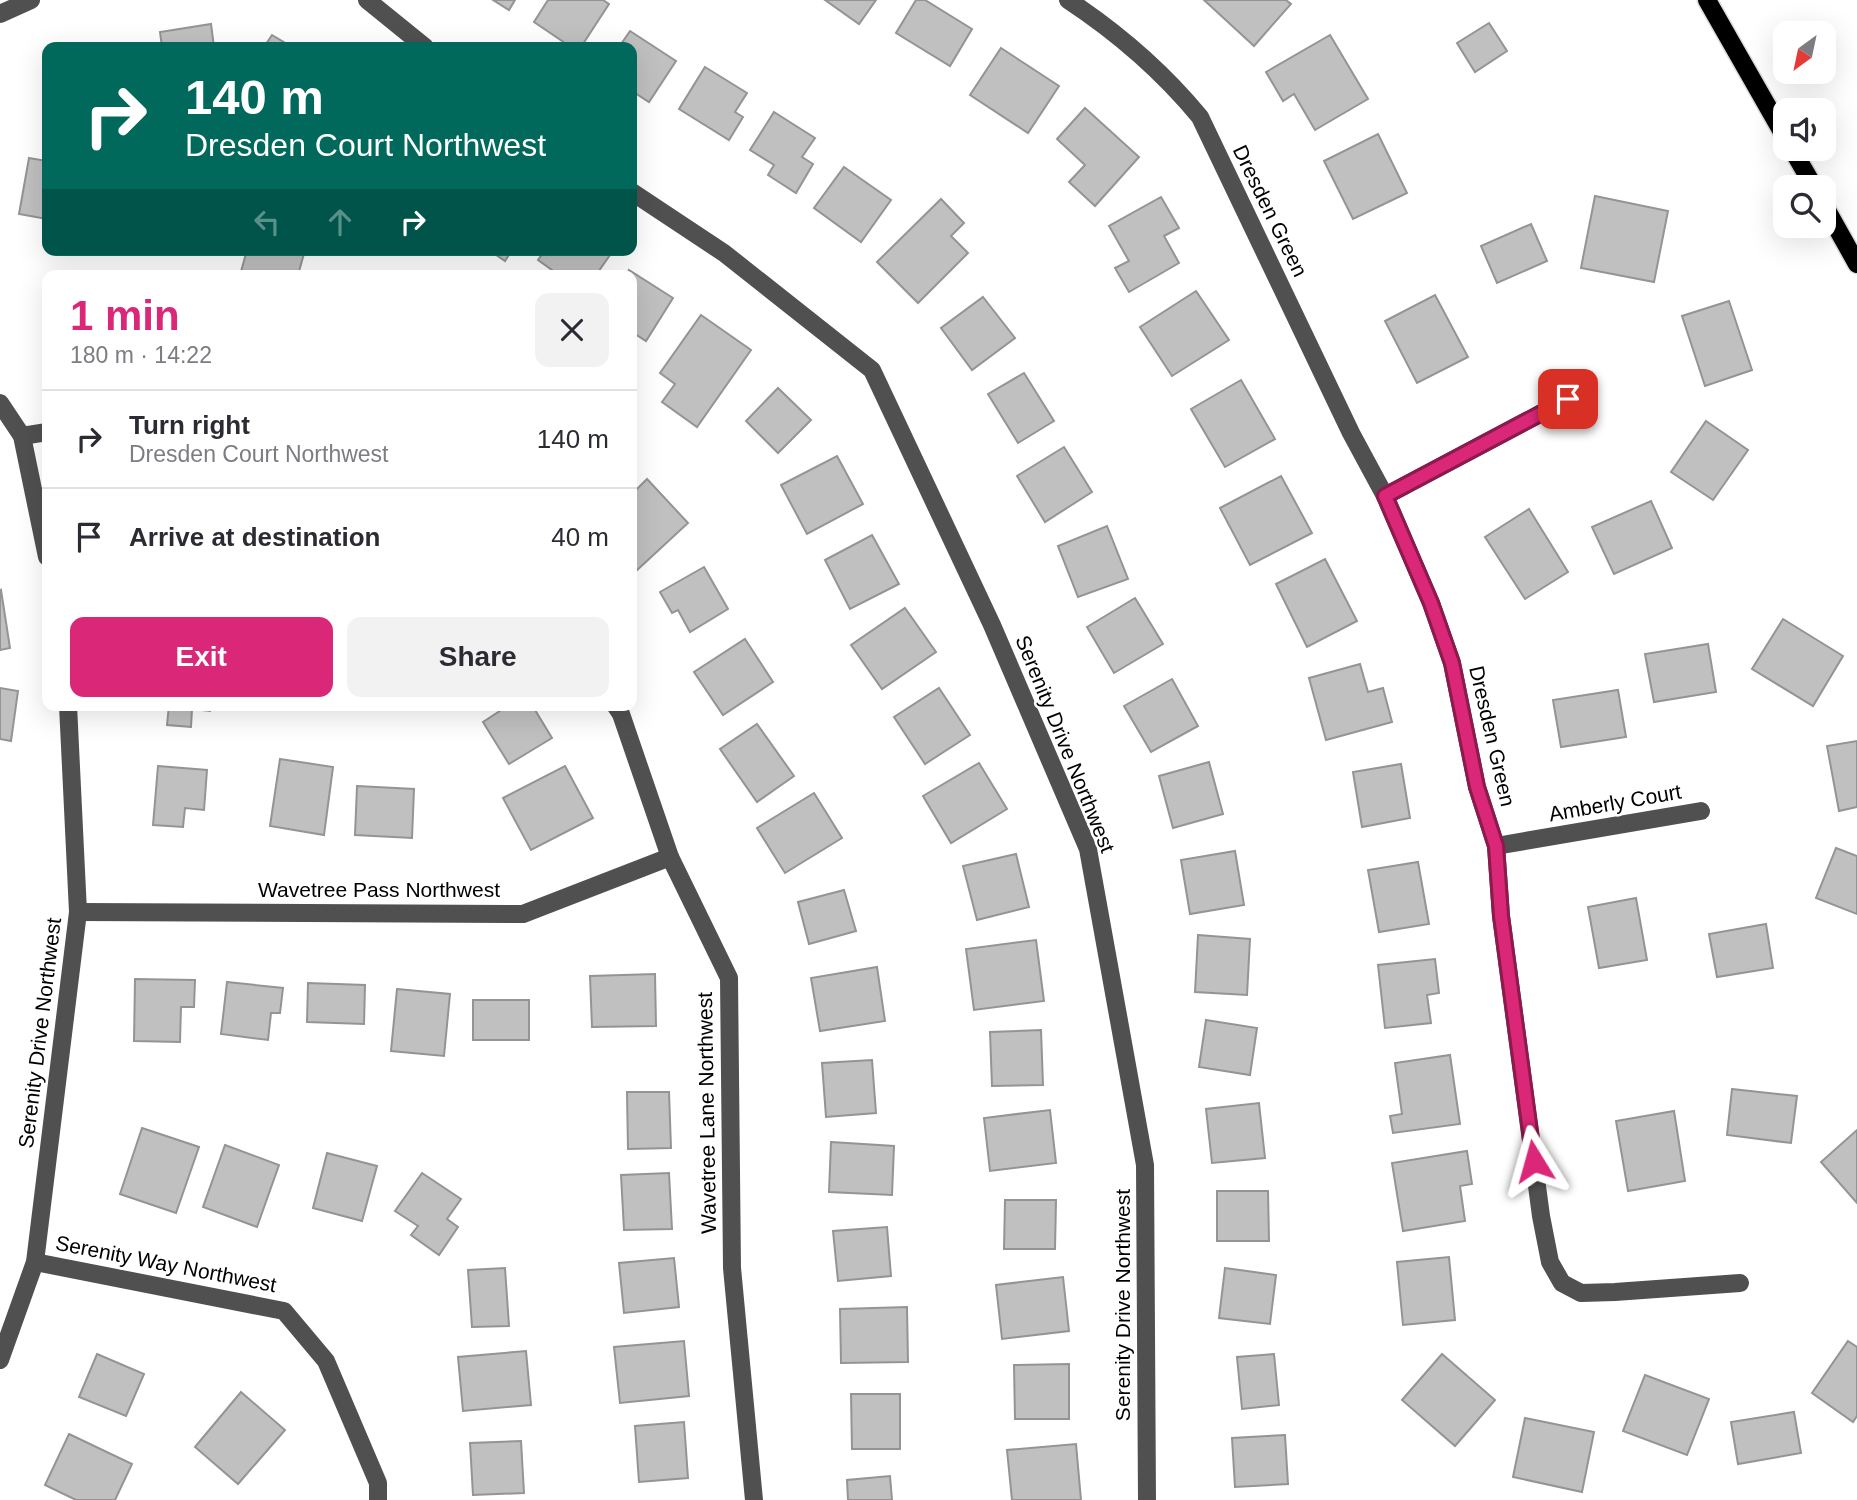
<!DOCTYPE html>
<meta charset="utf-8">
<style>
:root{--surface:#fff;--page:#f2f2f3;--text:#2b2b33;--muted:#7c7c81;--line:#e1e1e2;--accent:#db2777}
body{margin:0;font-family:Helvetica,sans-serif;background:var(--page);color:var(--text);height:100vh;display:flex;flex-direction:column;font-size:26px;white-space:nowrap}
*{box-sizing:border-box;margin:0}
p{font-size:23px;color:var(--muted)}
.icon{flex:none;width:38px;height:38px;fill:none;stroke:currentColor;stroke-width:2;stroke-linecap:round;stroke-linejoin:round}
.map{position:relative;flex:1;overflow:hidden}
.sheet{position:absolute;left:42px;top:270px;width:595px;height:441px;display:flex;flex-direction:column;background:var(--surface);border-radius:14px;box-shadow:0 7px 28px #0002}
.sheet>*{flex:none}
.hud{position:absolute;left:42px;top:42px;width:595px;height:214px;border-radius:14px;box-shadow:0 7px 28px #0002;background:#00695c;color:#fff;overflow:hidden}
.needle{width:46px;rotate:213deg}
.controls{position:absolute;left:1773px;top:21px;display:grid;gap:14px}
.controls a{display:grid;place-items:center;width:63px;height:63px;border-radius:14px;background:var(--surface);box-shadow:0 7px 28px #0002;font-size:35px}
.pin{position:absolute;display:grid;place-items:center;width:60px;height:60px;color:#fff;margin:-30px;border-radius:14px;box-shadow:0 4px 10px #0006}
.me{position:absolute;width:77px;margin:-38px;rotate:352deg;stroke-linejoin:round;filter:drop-shadow(0 0 5px #0008)}
.turn{display:flex;align-items:center;gap:24px;height:147px;padding:0 28px;font-size:32px}
.turn .icon{width:91px;height:91px;stroke-width:2.5}
.turn b{display:block;font-size:49px;line-height:60px}
.lanes{display:flex;align-items:center;height:66px;padding:0 28px;background:#0003;justify-content:center;gap:35px;direction:ltr}
.lanes .off{opacity:.35}
.round{display:grid;place-items:center;flex:none;width:74px;height:74px;border-radius:14px;background:var(--page)}
.summary{display:flex;align-items:center;justify-content:space-between;height:119px;padding:0 28px}
h1{font-size:42px;font-weight:700;line-height:52px;color:var(--accent)}
.action{display:flex;gap:14px;margin-top:auto;padding:14px 28px}
.action a{flex:1;height:80px;border-radius:14px;background:var(--accent);color:#fff;font-size:28px;font-weight:700;line-height:80px;text-align:center}
.action a+a{background:var(--page);color:var(--text)}
ul{padding:0;list-style:none}
li{display:flex;align-items:center;gap:21px;height:98px;padding:0 28px;border-top:2px solid var(--line)}
li div{flex:1}
li b{display:block;font-size:26px}
li em{font-style:normal}
.map>svg:first-child{display:block}
.building{fill:#c0c0c0;stroke:#949494;stroke-width:2}
.lines{fill:none;stroke-linecap:round;stroke-linejoin:round}
.major-casing{stroke:#dbdbdb;stroke-width:21}
.minor{stroke:#505050;stroke-width:18}
.major{stroke:#000;stroke-width:18}
.route-casing{stroke:#8e194d;stroke-width:18}
.route{stroke:#db2777;stroke-width:12}
.labels{text-anchor:middle;stroke-width:5;stroke-linejoin:round;paint-order:stroke}
.street-label{font-size:21px;fill:#000;stroke:#fff}
</style>
<div class="map">
<svg width="1857" height="1500" viewBox="0 0 1857 1500">
<rect width="100%" height="100%" fill="#fff"/>
<!-- building -->
<g class="building">
<polygon points="493,0 515,0 509,10"/>
<polygon points="548,0 603,0 609,4 581,47 571,47 534,22"/>
<polygon points="825,0 876,0 859,24"/>
<polygon points="916,0 925,0 972,29 950,66 896,33"/>
<polygon points="1204,0 1286,0 1291,4 1254,46"/>
<polygon points="1489,23 1507,51 1475,72 1457,43"/>
<polygon points="211,24 214,47 162,47 160,32"/>
<polygon points="630,31 676,61 649,102 632,91 632,47 619,47"/>
<polygon points="272,35 292,47 264,47"/>
<polygon points="1330,35 1368,99 1315,130 1294,94 1283,101 1266,72"/>
<polygon points="1001,48 1059,86 1028,133 970,95"/>
<polygon points="705,67 747,93 735,112 743,117 729,140 679,109"/>
<polygon points="1085,108 1139,157 1095,206 1069,182 1085,165 1057,139"/>
<polygon points="774,112 815,138 802,157 813,164 796,193 768,175 774,165 750,150"/>
<polygon points="1378,134 1407,193 1353,219 1324,161"/>
<polygon points="29,158 47,161 47,219 19,214"/>
<polygon points="844,167 891,200 861,242 814,208"/>
<polygon points="1595,196 1668,211 1654,282 1581,268"/>
<polygon points="1161,197 1179,228 1164,236 1179,263 1129,292 1115,268 1129,261 1109,226"/>
<polygon points="941,199 964,223 951,236 968,253 918,303 877,262"/>
<polygon points="1531,224 1547,261 1497,283 1481,246"/>
<polygon points="247,250 305,250 298,275 240,275"/>
<polygon points="489,250 512,250 505,261"/>
<polygon points="545,250 604,250 610,255 596,275 559,275 538,260"/>
<polygon points="629,270 673,298 646,341 632,332 632,275 626,275"/>
<polygon points="1196,291 1229,340 1172,376 1140,327"/>
<polygon points="1435,295 1468,357 1417,383 1385,321"/>
<polygon points="983,297 1015,338 972,370 941,328"/>
<polygon points="1729,301 1752,370 1705,386 1682,316"/>
<polygon points="701,315 751,350 697,427 662,402 675,384 660,373"/>
<polygon points="1024,373 1054,421 1018,443 988,394"/>
<polygon points="1241,380 1275,439 1225,467 1191,409"/>
<polygon points="778,388 811,420 778,453 746,421"/>
<polygon points="1706,421 1748,450 1713,500 1671,472"/>
<polygon points="1064,447 1092,492 1045,522 1017,476"/>
<polygon points="837,456 863,504 807,534 781,485"/>
<polygon points="1281,476 1312,533 1250,565 1220,508"/>
<polygon points="647,479 688,523 635,572 632,568 632,494"/>
<polygon points="1651,501 1672,548 1614,574 1592,527"/>
<polygon points="1529,509 1568,572 1525,599 1485,537"/>
<polygon points="1107,526 1128,579 1078,597 1058,546"/>
<polygon points="872,535 899,584 850,609 825,560"/>
<polygon points="1325,559 1357,621 1307,647 1276,584"/>
<polygon points="704,567 728,609 690,632 678,610 672,613 660,592"/>
<polygon points="1,590 10,648 0,650 0,591"/>
<polygon points="1135,598 1163,644 1114,673 1087,627"/>
<polygon points="905,608 936,652 882,689 851,645"/>
<polygon points="1783,619 1843,656 1813,706 1752,669"/>
<polygon points="745,639 773,682 723,715 694,672"/>
<polygon points="1708,644 1716,692 1654,702 1645,654"/>
<polygon points="1360,664 1368,692 1383,688 1392,722 1326,740 1309,678"/>
<polygon points="1172,679 1198,726 1151,752 1124,706"/>
<polygon points="0,688 18,691 11,741 0,739"/>
<polygon points="939,688 970,735 925,764 894,717"/>
<polygon points="1618,690 1626,737 1561,747 1553,700"/>
<polygon points="169,705 211,705 210,711 192,709 191,727 167,725"/>
<polygon points="509,705 532,705 552,738 509,764 483,722"/>
<polygon points="757,724 794,776 757,802 720,749"/>
<polygon points="1857,741 1857,807 1839,811 1827,746"/>
<polygon points="280,759 333,767 324,835 270,826"/>
<polygon points="1209,762 1223,814 1173,828 1159,776"/>
<polygon points="979,763 1007,809 951,843 923,796"/>
<polygon points="1401,764 1410,818 1362,827 1353,772"/>
<polygon points="158,766 207,770 204,810 185,808 183,827 153,825"/>
<polygon points="565,766 593,818 531,850 503,798"/>
<polygon points="357,786 414,789 412,838 355,835"/>
<polygon points="814,793 842,838 785,873 757,828"/>
<polygon points="1836,848 1857,856 1857,914 1816,898"/>
<polygon points="1235,851 1244,905 1190,914 1181,860"/>
<polygon points="1016,854 1029,907 977,920 963,866"/>
<polygon points="1418,862 1429,924 1379,932 1368,870"/>
<polygon points="844,890 856,931 809,944 798,902"/>
<polygon points="1636,898 1647,960 1599,968 1588,907"/>
<polygon points="1766,924 1773,968 1717,977 1709,934"/>
<polygon points="1198,935 1250,939 1247,995 1195,992"/>
<polygon points="1036,940 1044,1001 974,1010 966,949"/>
<polygon points="1435,959 1439,993 1427,995 1431,1023 1385,1028 1378,965"/>
<polygon points="877,967 885,1021 820,1031 811,978"/>
<polygon points="655,974 656,1026 592,1027 590,976"/>
<polygon points="135,979 195,980 194,1007 181,1007 180,1042 134,1041"/>
<polygon points="227,982 283,988 280,1013 271,1013 268,1040 221,1034"/>
<polygon points="308,983 365,985 364,1024 307,1022"/>
<polygon points="397,989 450,994 444,1056 391,1051"/>
<rect x="473" y="1000" width="56" height="40"/>
<polygon points="1206,1020 1257,1028 1250,1075 1199,1067"/>
<polygon points="1041,1030 1043,1085 992,1086 990,1032"/>
<polygon points="1450,1055 1460,1124 1393,1133 1390,1116 1402,1114 1395,1063"/>
<polygon points="872,1060 876,1113 826,1117 822,1063"/>
<polygon points="1732,1089 1797,1096 1791,1143 1727,1135"/>
<polygon points="627,1092 669,1092 671,1148 628,1149"/>
<polygon points="1259,1103 1265,1158 1212,1163 1206,1109"/>
<polygon points="1050,1110 1056,1163 990,1171 984,1118"/>
<polygon points="1674,1111 1685,1181 1628,1191 1616,1121"/>
<polygon points="142,1128 199,1147 176,1213 120,1194"/>
<polygon points="1857,1130 1857,1203 1821,1162"/>
<polygon points="831,1142 894,1146 892,1195 829,1192"/>
<polygon points="225,1145 279,1165 257,1227 203,1207"/>
<polygon points="1467,1151 1472,1184 1460,1186 1465,1221 1403,1231 1392,1163"/>
<polygon points="327,1153 377,1166 362,1221 313,1208"/>
<polygon points="422,1173 461,1199 447,1219 458,1227 439,1255 411,1235 418,1226 395,1211"/>
<polygon points="669,1173 672,1229 624,1230 621,1175"/>
<polygon points="1217,1191 1268,1191 1269,1241 1217,1241"/>
<polygon points="1005,1200 1056,1200 1055,1249 1004,1249"/>
<polygon points="887,1227 891,1276 838,1281 833,1231"/>
<polygon points="1449,1257 1455,1320 1403,1325 1397,1262"/>
<polygon points="674,1258 679,1307 624,1313 619,1263"/>
<polygon points="505,1268 509,1326 472,1327 468,1270"/>
<polygon points="1225,1268 1276,1275 1270,1324 1219,1318"/>
<polygon points="1063,1277 1069,1331 1002,1339 996,1285"/>
<polygon points="907,1307 908,1362 841,1363 840,1309"/>
<polygon points="684,1341 689,1396 620,1403 614,1347"/>
<polygon points="1848,1341 1857,1347 1857,1416 1853,1422 1812,1393"/>
<polygon points="526,1351 531,1405 463,1411 458,1357"/>
<polygon points="97,1354 144,1374 126,1416 79,1397"/>
<polygon points="1274,1354 1279,1405 1242,1409 1237,1357"/>
<polygon points="1442,1354 1495,1400 1455,1446 1402,1400"/>
<polygon points="1069,1364 1069,1419 1015,1419 1014,1365"/>
<polygon points="1645,1375 1709,1399 1687,1455 1623,1431"/>
<polygon points="241,1392 285,1430 238,1484 195,1447"/>
<polygon points="851,1394 900,1394 900,1449 852,1449"/>
<polygon points="1794,1412 1801,1453 1738,1464 1731,1422"/>
<polygon points="1525,1418 1594,1432 1582,1492 1513,1477"/>
<polygon points="684,1422 688,1478 639,1482 635,1426"/>
<polygon points="69,1434 132,1464 115,1500 76,1500 45,1485"/>
<polygon points="1285,1435 1288,1484 1235,1487 1232,1438"/>
<polygon points="521,1441 524,1493 473,1495 470,1443"/>
<polygon points="1076,1444 1081,1500 1012,1500 1007,1450"/>
<polygon points="890,1476 892,1500 848,1500 847,1480"/>
</g>
<g class="lines">
<defs>
<g id="major">
<polyline points="1707,0 1785,137"/>
<polyline points="1792,149 1814,187"/>
<polyline points="1824,205 1857,264"/>
</g>
</defs>
<!-- major casing -->
<use href="#major" class="major-casing"/>
<!-- minor -->
<g class="minor">
<polyline points="367,0 425,47"/>
<path d="M1068,0C1118,33 1162,71 1200,117L1351,433L1385,496L1431,603L1452,663L1477,787L1496,846L1501,916L1541,1216L1550,1262L1562,1283L1581,1293L1615,1292L1740,1283"/>
<polyline points="0,14 31,0"/>
<polyline points="632,192 724,253 872,370 992,625 1088,849 1145,1165 1147,1500"/>
<polyline points="0,403 22,436 47,557"/>
<polyline points="22,436 47,432"/>
<polyline points="1385,496 1568,399"/>
<polyline points="615,705 621,714 670,857 729,978 732,1268 754,1500"/>
<polyline points="1496,846 1701,811"/>
<polyline points="78,912 523,914 670,857"/>
<polyline points="35,1262 284,1311 326,1361 378,1483 378,1500"/>
<polyline points="0,1360 35,1262 78,912 68,705"/>
</g>
<!-- major -->
<use href="#major" class="major"/>
</g>
<g class="lines">
<defs>
<polyline id="route" points="1534,1161 1501,916 1496,846 1477,787 1452,663 1431,603 1385,496 1568,399"/>
</defs>
<!-- route casing -->
<use href="#route" class="route-casing"/>
<!-- route -->
<use href="#route" class="route"/>
</g>
<g class="labels">
<!-- street labels -->
<g class="street-label">
<text transform="translate(1270 211) rotate(64)" y="7">Dresden Green</text>
<text transform="translate(1492 736) rotate(77)" y="7">Dresden Green</text>
<text transform="translate(1065 744) rotate(68)" y="7">Serenity Drive Northwest</text>
<text transform="translate(1615 803) rotate(-10)" y="7">Amberly Court</text>
<text x="379" y="897">Wavetree Pass Northwest</text>
<text transform="translate(40 1033) rotate(-83)" y="7">Serenity Drive Northwest</text>
<text transform="translate(707 1113) rotate(-91)" y="7">Wavetree Lane Northwest</text>
<text transform="translate(166 1264) rotate(11)" y="7">Serenity Way Northwest</text>
<text transform="translate(1123 1305) rotate(-90)" y="7">Serenity Drive Northwest</text>
</g>
</g>
</svg>
<div class="controls">
<a><svg class="needle" viewBox="-14 -14 28 28"><path d="M0-13l5 13h-10z" fill="#e53935"/><path d="M0 13l5-13h-10z" fill="#7c7c81"/></svg></a>
<a><svg class="icon" aria-label="sound" viewBox="0 0 24 24"><path d="M4 9h4l5-4v14l-5-4H4zM17 9q2 3 0 6"/></svg></a>
<a><svg class="icon" aria-label="search" viewBox="0 0 24 24"><circle cx="10" cy="10" r="6"/><path d="M15 15l6 6"/></svg></a>
</div>
<div class="pin" style="left:1568px;top:399px;background:#d93025"><svg class="icon" aria-label="arrive" viewBox="0 0 24 24"><path d="M6 21V4h12l-3 4 3 4H6"/></svg></div>
<svg class="me" style="left:1534px;top:1161px" viewBox="-20 -20 40 40"><path d="M0-17L14 15 0 8-14 15z" fill="#db2777" stroke="#fff" stroke-width="4"/></svg>
<div class="hud">
<div class="turn"><svg class="icon" aria-label="right" viewBox="0 0 24 24"><path d="M7 20v-9h11M14 6l5 5-5 5"/></svg><div><b>140 m</b>Dresden Court Northwest</div></div>
<div class="lanes"><svg class="icon off" aria-label="left" viewBox="0 0 24 24"><path d="M17 20v-9H6M10 6l-5 5 5 5"/></svg><svg class="icon off" aria-label="ahead" viewBox="0 0 24 24"><path d="M12 20V5M6 11l6-6 6 6"/></svg><svg class="icon" aria-label="right" viewBox="0 0 24 24"><path d="M7 20v-9h11M14 6l5 5-5 5"/></svg></div>
</div>
<section class="sheet">
<div class="summary"><div><h1>1 min</h1><p>180 m · 14:22</p></div><a class="round"><svg class="icon" aria-label="close" viewBox="0 0 24 24"><path d="M6 6l12 12M18 6L6 18"/></svg></a></div>
<ul>
<li><svg class="icon" aria-label="right" viewBox="0 0 24 24"><path d="M7 20v-9h11M14 6l5 5-5 5"/></svg><div><b>Turn right</b><p>Dresden Court Northwest</p></div><em>140 m</em></li>
<li><svg class="icon" aria-label="arrive" viewBox="0 0 24 24"><path d="M6 21V4h12l-3 4 3 4H6"/></svg><div><b>Arrive at destination</b></div><em>40 m</em></li>
</ul>
<div class="action"><a>Exit</a><a>Share</a></div>
</section>
</div>
